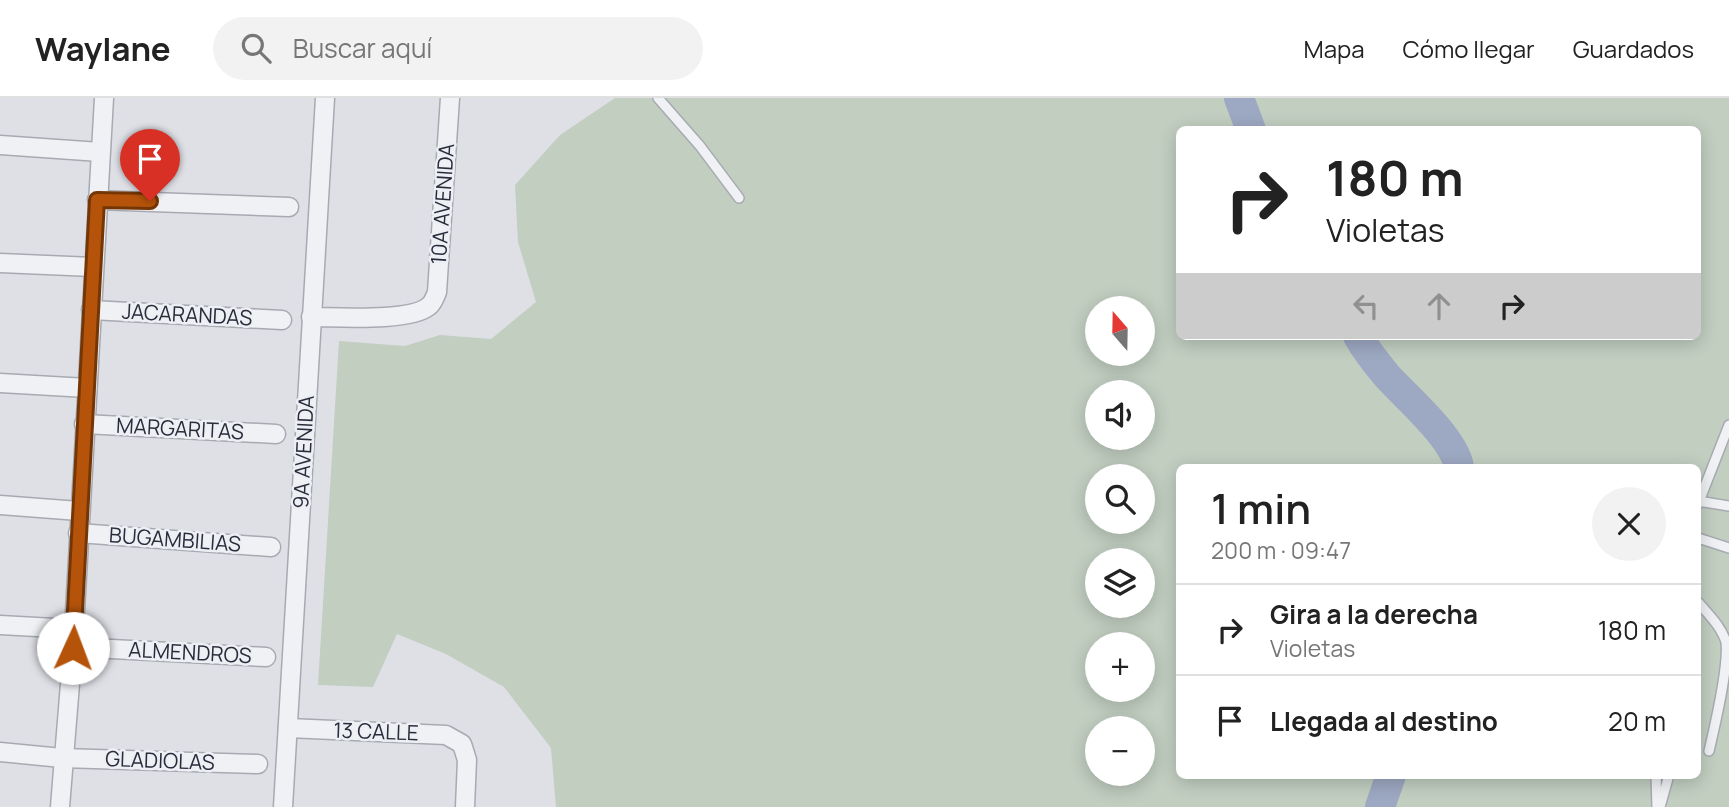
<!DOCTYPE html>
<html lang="es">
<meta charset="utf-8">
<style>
:root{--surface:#fff;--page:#f2f2f2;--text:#222;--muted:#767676;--line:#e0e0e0}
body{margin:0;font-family:Manrope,sans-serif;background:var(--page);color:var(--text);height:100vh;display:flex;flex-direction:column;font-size:26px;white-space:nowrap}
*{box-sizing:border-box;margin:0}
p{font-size:23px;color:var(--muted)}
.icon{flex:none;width:38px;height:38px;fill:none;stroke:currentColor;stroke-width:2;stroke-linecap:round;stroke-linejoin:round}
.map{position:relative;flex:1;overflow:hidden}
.sheet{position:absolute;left:1176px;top:366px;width:525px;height:315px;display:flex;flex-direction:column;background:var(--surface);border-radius:10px;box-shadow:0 4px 18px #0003}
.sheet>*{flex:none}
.top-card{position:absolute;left:1176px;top:28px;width:525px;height:214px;border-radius:10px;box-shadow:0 4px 18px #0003;background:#fff;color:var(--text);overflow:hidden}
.needle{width:46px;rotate:340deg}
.buttons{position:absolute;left:1085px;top:198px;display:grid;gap:14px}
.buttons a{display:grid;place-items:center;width:70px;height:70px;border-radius:50%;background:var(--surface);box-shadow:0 4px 18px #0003;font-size:35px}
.pin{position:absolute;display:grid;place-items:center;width:60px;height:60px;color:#fff;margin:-72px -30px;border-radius:50% 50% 50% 0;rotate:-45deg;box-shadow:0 0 7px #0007}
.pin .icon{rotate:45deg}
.me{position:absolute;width:77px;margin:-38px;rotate:2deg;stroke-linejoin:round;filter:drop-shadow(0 0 5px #0008)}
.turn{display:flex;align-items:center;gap:24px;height:147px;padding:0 35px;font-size:32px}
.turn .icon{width:91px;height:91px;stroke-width:2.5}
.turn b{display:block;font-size:49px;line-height:60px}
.lanes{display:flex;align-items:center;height:66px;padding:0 35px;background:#0003;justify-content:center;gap:35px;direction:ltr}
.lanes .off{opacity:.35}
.round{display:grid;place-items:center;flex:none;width:74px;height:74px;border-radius:37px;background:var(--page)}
.head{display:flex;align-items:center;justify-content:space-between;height:119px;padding:0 35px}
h1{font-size:42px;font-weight:600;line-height:52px}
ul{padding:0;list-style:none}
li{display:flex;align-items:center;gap:21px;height:91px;padding:0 35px;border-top:2px solid var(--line)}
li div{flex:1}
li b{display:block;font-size:26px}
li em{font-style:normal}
header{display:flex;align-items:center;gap:42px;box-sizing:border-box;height:98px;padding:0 35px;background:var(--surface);border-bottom:2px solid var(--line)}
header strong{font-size:33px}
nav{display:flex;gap:38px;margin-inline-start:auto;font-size:24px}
.search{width:490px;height:63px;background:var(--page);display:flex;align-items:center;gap:18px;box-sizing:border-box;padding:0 24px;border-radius:38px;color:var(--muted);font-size:26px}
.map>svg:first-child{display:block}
.green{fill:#c1cec0;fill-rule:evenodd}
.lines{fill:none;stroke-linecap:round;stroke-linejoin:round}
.river{stroke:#9da8c2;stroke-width:30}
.lane-casing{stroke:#a8aab2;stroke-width:12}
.street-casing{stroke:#a8aab2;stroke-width:21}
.lane{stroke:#f0f1f4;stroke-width:9}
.street{stroke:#f0f1f4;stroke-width:18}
.route-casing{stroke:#753606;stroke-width:18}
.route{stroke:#b45309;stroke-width:12}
.labels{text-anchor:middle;stroke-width:5;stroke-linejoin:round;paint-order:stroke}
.street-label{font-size:21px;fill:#292c3a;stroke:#edeff4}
</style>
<header>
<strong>Waylane</strong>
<div class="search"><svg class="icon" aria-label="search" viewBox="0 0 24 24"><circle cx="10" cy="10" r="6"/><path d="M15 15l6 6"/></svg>Buscar aquí</div>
<nav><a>Mapa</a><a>Cómo llegar</a><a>Guardados</a></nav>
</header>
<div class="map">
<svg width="1729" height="709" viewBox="0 0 1729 709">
<rect width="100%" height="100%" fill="#dee0e6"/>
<!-- green -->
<path class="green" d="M615,0H1729V709H556L551,650L504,589L446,556L397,536L373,589L318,587L339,243L405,248L440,237L491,241L536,204L518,144L515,87L560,37ZM1180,32H1698V238H1180ZM1097,210H1143V256H1097ZM1097,294H1143V340H1097ZM1180,369H1698V677H1180ZM1097,378H1143V424H1097ZM1097,462H1143V508H1097ZM1097,546H1143V592H1097ZM1097,630H1143V676H1097Z"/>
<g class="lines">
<!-- river -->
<g class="river">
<polyline points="1239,0 1251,32"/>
<path d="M1358,238C1366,252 1377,266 1387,278C1408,301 1454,340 1459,369"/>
<polyline points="1380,709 1391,677"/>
</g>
<defs>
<g id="lane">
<polyline points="658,0 700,48 739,100"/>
<polyline points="1698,403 1729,408"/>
<polyline points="1698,406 1729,327"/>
<polyline points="1698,440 1729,450"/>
<path d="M1698,504C1708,516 1721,528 1726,544C1729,569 1715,627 1709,653"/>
<polyline points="1656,677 1657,709"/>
<polyline points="1660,709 1669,677"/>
</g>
<g id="street">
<polyline points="0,47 100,54"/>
<polyline points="97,102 289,109"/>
<polyline points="0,165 93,169"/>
<polyline points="91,212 282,222"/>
<path d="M311,219C337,219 411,224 429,208C433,205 435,199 437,194L450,0"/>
<polyline points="0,285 87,290"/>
<polyline points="84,326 276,336"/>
<polyline points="0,407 79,413"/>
<polyline points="78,435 271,449"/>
<polyline points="0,527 73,531"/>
<polyline points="73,549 266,559"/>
<polyline points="288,630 446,637 462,646 467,662 465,709"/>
<polyline points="0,654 62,660 258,666"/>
<polyline points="60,709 73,549 104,0"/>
<polyline points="283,709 325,0"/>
</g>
</defs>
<!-- lane casing -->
<use href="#lane" class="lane-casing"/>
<!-- street casing -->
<use href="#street" class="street-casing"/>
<!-- lane -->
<use href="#lane" class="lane"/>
<!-- street -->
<use href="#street" class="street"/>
</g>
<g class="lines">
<defs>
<polyline id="route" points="73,550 97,102 150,103"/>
</defs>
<!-- route casing -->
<use href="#route" class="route-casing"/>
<!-- route -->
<use href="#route" class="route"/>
</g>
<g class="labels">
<!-- street labels -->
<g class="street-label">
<text transform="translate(443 106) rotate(-86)" y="7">10A AVENIDA</text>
<text transform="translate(187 217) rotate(3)" y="7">JACARANDAS</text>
<text transform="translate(180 331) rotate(3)" y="7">MARGARITAS</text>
<text transform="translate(304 354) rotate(-87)" y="7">9A AVENIDA</text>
<text transform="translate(175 442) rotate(4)" y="7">BUGAMBILIAS</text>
<text transform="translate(190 555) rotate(3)" y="7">ALMENDROS</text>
<text transform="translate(376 634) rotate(2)" y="7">13 CALLE</text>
<text transform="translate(160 663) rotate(2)" y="7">GLADIOLAS</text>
</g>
</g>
</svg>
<div class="buttons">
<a><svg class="needle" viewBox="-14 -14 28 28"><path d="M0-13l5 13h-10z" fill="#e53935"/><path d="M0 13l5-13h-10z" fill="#767676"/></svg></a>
<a><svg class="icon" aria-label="sound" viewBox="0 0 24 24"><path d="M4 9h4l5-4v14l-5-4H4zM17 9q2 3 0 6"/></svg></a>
<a><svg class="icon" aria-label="search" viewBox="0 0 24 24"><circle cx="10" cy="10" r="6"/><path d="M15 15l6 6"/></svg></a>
<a><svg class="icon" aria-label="layers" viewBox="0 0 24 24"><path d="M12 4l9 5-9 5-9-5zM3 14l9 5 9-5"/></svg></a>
<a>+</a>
<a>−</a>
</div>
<div class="pin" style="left:150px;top:103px;background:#d93025"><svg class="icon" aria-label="arrive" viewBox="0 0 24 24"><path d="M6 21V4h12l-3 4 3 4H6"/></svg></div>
<svg class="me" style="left:73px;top:550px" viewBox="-20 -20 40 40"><circle r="19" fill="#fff"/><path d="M0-13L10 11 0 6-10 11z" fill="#b45309"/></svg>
<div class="top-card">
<div class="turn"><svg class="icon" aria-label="right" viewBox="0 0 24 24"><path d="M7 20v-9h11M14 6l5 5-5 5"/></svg><div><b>180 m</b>Violetas</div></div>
<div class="lanes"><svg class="icon off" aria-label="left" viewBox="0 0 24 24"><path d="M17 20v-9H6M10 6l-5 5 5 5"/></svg><svg class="icon off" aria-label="ahead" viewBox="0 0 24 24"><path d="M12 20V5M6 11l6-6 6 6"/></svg><svg class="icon" aria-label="right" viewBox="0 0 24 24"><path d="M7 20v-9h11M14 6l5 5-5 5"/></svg></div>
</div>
<section class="sheet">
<div class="head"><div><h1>1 min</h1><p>200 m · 09:47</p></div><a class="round"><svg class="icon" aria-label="close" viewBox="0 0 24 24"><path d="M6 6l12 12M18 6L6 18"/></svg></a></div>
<ul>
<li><svg class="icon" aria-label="right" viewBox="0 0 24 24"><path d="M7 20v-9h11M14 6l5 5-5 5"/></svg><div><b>Gira a la derecha</b><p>Violetas</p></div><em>180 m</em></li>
<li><svg class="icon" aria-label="arrive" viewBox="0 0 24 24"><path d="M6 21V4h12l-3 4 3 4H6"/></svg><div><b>Llegada al destino</b></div><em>20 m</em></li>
</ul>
</section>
</div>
